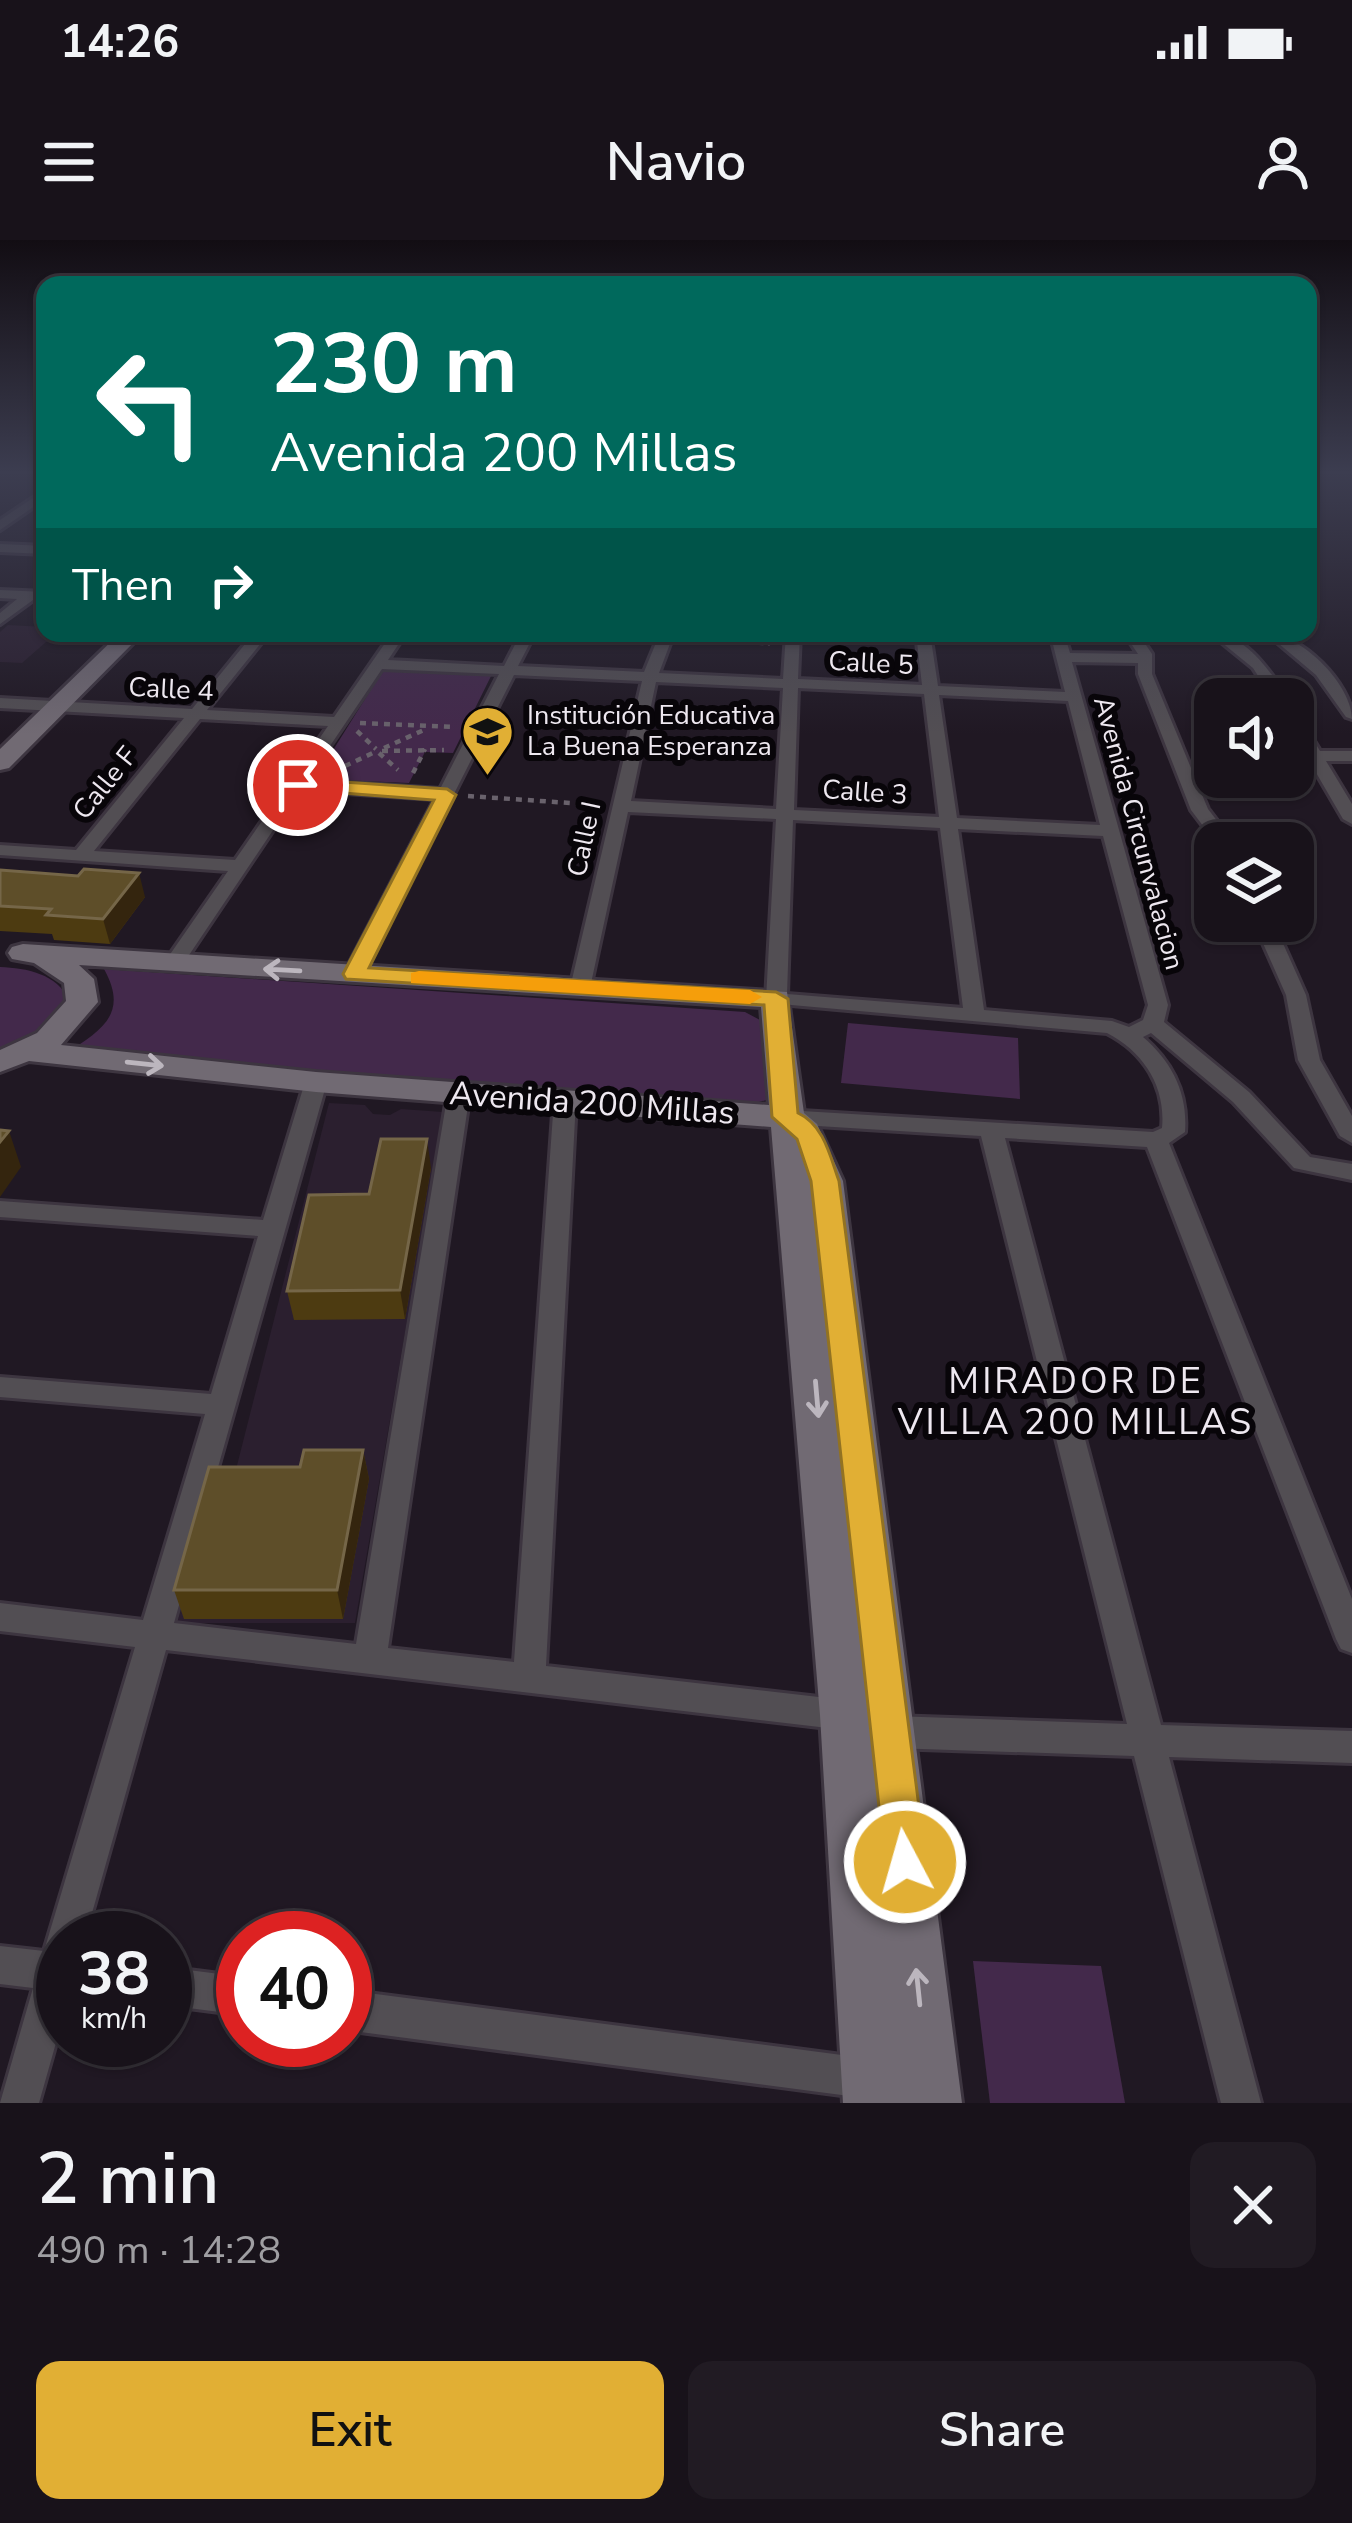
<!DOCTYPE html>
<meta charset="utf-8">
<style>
:root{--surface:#18121a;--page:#211b23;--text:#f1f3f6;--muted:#9f9ea2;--line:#363239;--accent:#e1af34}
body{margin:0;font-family:"Nunito Sans",sans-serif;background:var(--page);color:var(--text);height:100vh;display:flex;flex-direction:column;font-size:45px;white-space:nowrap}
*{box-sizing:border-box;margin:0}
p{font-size:39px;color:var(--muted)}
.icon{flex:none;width:66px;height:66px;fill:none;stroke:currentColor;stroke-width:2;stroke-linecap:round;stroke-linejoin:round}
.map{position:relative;height:1863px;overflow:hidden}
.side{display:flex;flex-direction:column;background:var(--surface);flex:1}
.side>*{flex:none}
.hud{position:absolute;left:36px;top:36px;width:1281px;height:366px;border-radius:24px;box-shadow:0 3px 9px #0004,0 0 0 3px var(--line);background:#00695c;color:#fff;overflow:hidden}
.buttons{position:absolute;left:1194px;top:438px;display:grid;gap:24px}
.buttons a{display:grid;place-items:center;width:120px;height:120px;border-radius:24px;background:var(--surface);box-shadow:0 3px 9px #0004,0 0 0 3px var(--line);font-size:60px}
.speed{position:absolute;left:36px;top:1671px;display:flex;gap:24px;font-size:60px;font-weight:700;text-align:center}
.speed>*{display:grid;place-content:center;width:156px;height:156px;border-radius:50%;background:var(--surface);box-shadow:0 3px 9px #0004,0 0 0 3px var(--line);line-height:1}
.speed small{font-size:30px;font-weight:400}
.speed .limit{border:18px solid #d22;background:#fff;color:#111}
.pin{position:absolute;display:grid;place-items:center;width:102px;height:102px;color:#fff;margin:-51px;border:6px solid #fff;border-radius:50%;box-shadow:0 3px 12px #0007}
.me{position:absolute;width:132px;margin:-66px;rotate:354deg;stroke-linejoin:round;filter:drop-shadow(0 0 9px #0008)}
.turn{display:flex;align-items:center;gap:42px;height:252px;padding:0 36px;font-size:54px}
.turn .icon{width:156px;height:156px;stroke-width:2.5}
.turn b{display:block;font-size:84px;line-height:102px}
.then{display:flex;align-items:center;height:114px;padding:0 36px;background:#0003;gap:24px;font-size:45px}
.round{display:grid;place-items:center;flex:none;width:126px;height:126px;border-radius:24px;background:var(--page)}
.head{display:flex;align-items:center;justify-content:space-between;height:204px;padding:0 36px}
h1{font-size:72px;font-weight:600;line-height:90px}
.button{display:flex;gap:24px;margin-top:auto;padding:24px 36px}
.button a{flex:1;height:138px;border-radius:24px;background:var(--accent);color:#111;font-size:48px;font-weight:600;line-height:138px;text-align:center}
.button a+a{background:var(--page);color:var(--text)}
.status{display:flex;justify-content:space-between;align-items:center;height:84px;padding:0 60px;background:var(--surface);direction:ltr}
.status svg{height:33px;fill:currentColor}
header{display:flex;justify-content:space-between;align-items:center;height:156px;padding:0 36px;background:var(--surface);font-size:54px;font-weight:600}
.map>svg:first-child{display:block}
.built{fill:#2b1f2f}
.green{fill:#43294b}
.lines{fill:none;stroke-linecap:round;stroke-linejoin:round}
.street-casing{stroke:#3d3540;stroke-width:6}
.secondary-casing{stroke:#3d3540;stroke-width:6}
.path-far1{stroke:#69626c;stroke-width:3;stroke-dasharray:4.5 4.5;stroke-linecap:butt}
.path{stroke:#69626c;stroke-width:4.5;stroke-dasharray:6 6;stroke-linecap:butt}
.street{fill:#524e53;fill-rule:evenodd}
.secondary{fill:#716a73;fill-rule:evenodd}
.wall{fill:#4d3b11}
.shaded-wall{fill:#34250e}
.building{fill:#5e4e29;stroke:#756648;stroke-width:3}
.oneway{stroke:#bcb6be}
.route{fill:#e1af34;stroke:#927222;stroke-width:3}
.slow{fill:#f59e0b}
.labels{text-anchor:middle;stroke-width:12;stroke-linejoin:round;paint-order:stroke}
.far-street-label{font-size:27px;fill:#eee8f0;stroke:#080509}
.far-poi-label{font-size:27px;fill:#eee8f0;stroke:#080509;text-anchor:start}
.street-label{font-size:33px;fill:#eee8f0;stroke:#080509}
.neighbourhood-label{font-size:36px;letter-spacing:3px;fill:#eee8f0;stroke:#080509}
</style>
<div class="status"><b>14:26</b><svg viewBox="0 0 49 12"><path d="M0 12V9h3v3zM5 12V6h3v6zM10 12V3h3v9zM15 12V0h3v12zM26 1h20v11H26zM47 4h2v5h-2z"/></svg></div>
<header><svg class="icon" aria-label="menu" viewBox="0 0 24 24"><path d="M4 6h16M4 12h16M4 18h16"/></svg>Navio<svg class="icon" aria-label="person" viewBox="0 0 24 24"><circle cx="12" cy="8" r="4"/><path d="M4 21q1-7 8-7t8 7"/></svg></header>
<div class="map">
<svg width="1352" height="1863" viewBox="0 0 1352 1863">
<rect width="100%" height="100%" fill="#201823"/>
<!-- built -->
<g class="built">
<polygon points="8,385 45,387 45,393 116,393 105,404 46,402 22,423 0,422 0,392"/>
<polygon points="329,863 365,865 373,874 390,875 401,869 443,872 355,1383 177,1383 217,1254 230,1253"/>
</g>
<!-- green -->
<g class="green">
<polygon points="385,427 493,432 453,513 425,512 409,543 315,539"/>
<path d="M0,727C27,728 57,734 69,760L49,789L0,808Z"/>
<path d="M104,729L745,772L760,780L777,849L770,859L755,863L65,814C102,790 129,774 104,729Z"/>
<polygon points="848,783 1018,798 1020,859 841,843"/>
<polygon points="973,1721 1101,1726 1125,1863 990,1863"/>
</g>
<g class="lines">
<defs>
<g id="street">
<polygon points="45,250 45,259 0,290 0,280"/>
<polygon points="0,304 45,306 45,314 0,312"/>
<polygon points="0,350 45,352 45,360 33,360 0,384 0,373 17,359 0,358"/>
<path d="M254,393H269L207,470L334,477L392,393H406L388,420L504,426L521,393H535L518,426L644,432L660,393H674L659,433L783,439L786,393H800L798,439L922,445L916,393H930L938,446L1065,452L1050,393H1064L1070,413L1138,414L1124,393H1138L1152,414V434L1208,569L1234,603H1216L1191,570L1138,434V423L1072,422L1168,765L1164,782L1249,852L1310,917L1352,924V940L1294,928L1233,862L1151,793L1143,797C1172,822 1188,853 1185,892L1169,903L1352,1359V1413L1341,1409L1336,1399L1147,907L1005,898L1161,1485L1352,1491V1523L1169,1517L1261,1863H1221L1134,1516L892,1508L880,1503L875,1492L880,1481L892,1476L1127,1484L981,896L785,884L773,877L785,870L1153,892L1162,888C1166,847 1144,812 1107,793L769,763L766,759L776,579L628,572L590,748L587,752H573L570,748L642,441L514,435L361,738H347L344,734L435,559L300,550L181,727H167L164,723L228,631L0,615V605L76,610L184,478L0,468V458L192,469ZM382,429L499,434L440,549L307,540ZM656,442L783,448L776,569L631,561ZM798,448L924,454L939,577L794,570ZM939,455L1068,461L1100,585L957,578ZM200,479L328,486L235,620L94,611ZM793,580L940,588L963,768L787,754ZM958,589L1103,596L1148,765L1143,780L1129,787L1112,781L984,770Z"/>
<path d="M1210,393C1246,393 1270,432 1289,459H1273L1253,428Z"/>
<path d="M1266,393C1300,393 1352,444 1352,479L1346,477L1316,435Z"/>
<polygon points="1293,474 1299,476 1320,511 1352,511 1352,521 1326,521 1352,564 1352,584 1343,579 1293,493"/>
<polygon points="1253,681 1273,681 1306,755 1320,820 1352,876 1352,903 1340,896 1298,820 1286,755"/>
<polygon points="316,835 327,842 174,1383 356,1404 448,852 459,845 470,852 388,1408 514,1422 554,860 565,853 576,860 546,1426 845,1460 857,1464 862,1475 857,1486 845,1490 166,1410 85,1698 63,1698 63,1778 39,1863 0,1863 33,1748 0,1744 0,1706 44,1711 135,1407 0,1391 0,1363 143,1380 205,1174 0,1157 0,1137 211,1154 258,996 0,977 0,961 263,980 305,842"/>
<polygon points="165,1727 243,1737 243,1775 165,1765"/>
<polygon points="345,1750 872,1819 886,1825 892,1839 886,1853 872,1859 345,1790"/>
</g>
<g id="secondary">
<polygon points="120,393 143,393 9,528 0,530 0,509"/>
<path d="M23,704L787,752L804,873L817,884L843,941L962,1863H843L820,1475L771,887L316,852L29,821L0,832V810L37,793L66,761L64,743L34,723L12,719L8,713L12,707ZM79,725L761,767L769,865L316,832L61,805L98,762L94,739Z"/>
</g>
</defs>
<!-- street casing -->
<use href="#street" class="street-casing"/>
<!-- secondary casing -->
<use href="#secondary" class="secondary-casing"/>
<!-- path-far1 -->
<polyline class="path-far1" points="687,401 770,404"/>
<!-- path -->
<g class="path">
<polyline points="360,483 455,487"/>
<polyline points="357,491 376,509"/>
<polyline points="384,508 426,489"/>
<polyline points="382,511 444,510"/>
<polyline points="379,513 398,530"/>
<polyline points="345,526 375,512"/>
<polyline points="413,533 425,509"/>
<polyline points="468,556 599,565"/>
</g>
<!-- street -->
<use href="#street" class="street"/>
<!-- secondary -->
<use href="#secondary" class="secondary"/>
</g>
<!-- wall -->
<g class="wall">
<polygon points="0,630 78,636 145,657 110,704 54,700 52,694 0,691"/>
<polygon points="431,928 405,1079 294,1080 287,1051 369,954"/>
<polygon points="363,1210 369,1239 343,1379 184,1379 174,1350 300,1227"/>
</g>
<!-- shaded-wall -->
<g class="shaded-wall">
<polygon points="139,633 145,657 110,704 103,679"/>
<polygon points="9,891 21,927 0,957 0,902"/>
<polygon points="427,899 431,928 405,1079 400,1050"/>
<polygon points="363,1210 369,1239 343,1379 337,1350"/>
</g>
<!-- building -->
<g class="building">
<polygon points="84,629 139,633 103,679 46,675 51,669 0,666 0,630 78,636"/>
<polygon points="0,890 9,891 0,902"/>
<polygon points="381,899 427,899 400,1050 287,1051 309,955 369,954"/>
<polygon points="304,1210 363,1210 337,1350 174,1350 209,1227 300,1227"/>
</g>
<!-- one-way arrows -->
<defs><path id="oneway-shaft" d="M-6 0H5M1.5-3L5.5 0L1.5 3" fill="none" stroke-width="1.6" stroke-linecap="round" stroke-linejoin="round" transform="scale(3)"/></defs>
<g class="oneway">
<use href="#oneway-shaft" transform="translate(282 730) rotate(-177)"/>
<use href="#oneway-shaft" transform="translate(145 824) rotate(6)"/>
<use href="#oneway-shaft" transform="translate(817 1159) rotate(85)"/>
<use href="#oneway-shaft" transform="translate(918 1747) rotate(-96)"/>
</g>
<!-- sky -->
<linearGradient id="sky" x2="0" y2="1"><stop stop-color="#120d13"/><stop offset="0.47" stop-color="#3c3d50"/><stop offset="1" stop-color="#3c3d50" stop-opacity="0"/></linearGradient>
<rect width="1352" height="494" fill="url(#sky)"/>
<!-- route -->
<path class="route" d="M298,539L447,549L456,555L369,728L776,752L788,759L798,873C824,885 830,916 839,941L926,1622L920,1636L905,1642L891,1636L885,1622L811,941L797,899L772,877L764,765L346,739L343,734L434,560L291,549V541Z"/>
<!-- slow -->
<polygon class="slow" points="419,731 750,750 762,757 750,764 411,743 411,733"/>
<!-- icons -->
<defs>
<symbol id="school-pin" viewBox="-11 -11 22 30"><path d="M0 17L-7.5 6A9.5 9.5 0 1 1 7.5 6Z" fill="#e1af34" stroke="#080509"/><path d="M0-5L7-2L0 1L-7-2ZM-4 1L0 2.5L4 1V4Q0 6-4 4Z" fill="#111"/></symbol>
</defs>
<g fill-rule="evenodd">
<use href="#school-pin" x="458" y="462" width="59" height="81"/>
</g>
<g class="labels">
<!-- far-street labels -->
<g class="far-street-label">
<text transform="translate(871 423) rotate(3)" y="9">Calle 5</text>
<text transform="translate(171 449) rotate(3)" y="9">Calle 4</text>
<text transform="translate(105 543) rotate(-51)" y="9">Calle F</text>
<text transform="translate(865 552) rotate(4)" y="9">Calle 3</text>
<text transform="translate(1139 593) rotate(75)" y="9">Avenida Circunvalacion</text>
<text transform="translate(584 599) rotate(-78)" y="9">Calle I</text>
</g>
<!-- far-poi labels -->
<g class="far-poi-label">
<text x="527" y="484">Institución Educativa<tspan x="527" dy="31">La Buena Esperanza</tspan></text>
</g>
<!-- street labels -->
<g class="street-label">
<text transform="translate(592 862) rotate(4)" y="12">Avenida 200 Millas</text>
</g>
<!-- neighbourhood labels -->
<g class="neighbourhood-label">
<text x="1076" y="1153">MIRADOR DE<tspan x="1076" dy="41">VILLA 200 MILLAS</tspan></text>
</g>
</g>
</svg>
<div class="buttons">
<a><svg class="icon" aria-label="sound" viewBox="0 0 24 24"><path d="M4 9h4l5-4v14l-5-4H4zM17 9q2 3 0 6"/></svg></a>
<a><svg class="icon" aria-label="layers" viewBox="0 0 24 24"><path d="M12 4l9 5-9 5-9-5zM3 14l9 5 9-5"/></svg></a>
</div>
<div class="speed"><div>38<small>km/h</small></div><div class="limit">40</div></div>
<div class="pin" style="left:298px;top:545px;background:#d93025"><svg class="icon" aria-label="arrive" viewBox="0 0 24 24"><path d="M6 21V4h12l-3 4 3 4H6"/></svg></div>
<svg class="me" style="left:905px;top:1622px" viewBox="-20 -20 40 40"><circle r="17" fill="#e1af34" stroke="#fff" stroke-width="3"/><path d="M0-11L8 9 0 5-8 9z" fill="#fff"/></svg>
<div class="hud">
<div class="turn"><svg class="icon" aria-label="left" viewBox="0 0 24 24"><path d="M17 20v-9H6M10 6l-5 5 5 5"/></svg><div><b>230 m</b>Avenida 200 Millas</div></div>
<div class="then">Then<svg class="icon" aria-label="right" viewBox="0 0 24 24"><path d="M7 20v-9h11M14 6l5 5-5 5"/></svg></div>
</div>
</div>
<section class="side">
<div class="head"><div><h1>2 min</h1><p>490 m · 14:28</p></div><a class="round"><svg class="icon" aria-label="close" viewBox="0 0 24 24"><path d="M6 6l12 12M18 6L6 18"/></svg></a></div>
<div class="button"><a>Exit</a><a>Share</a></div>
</section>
